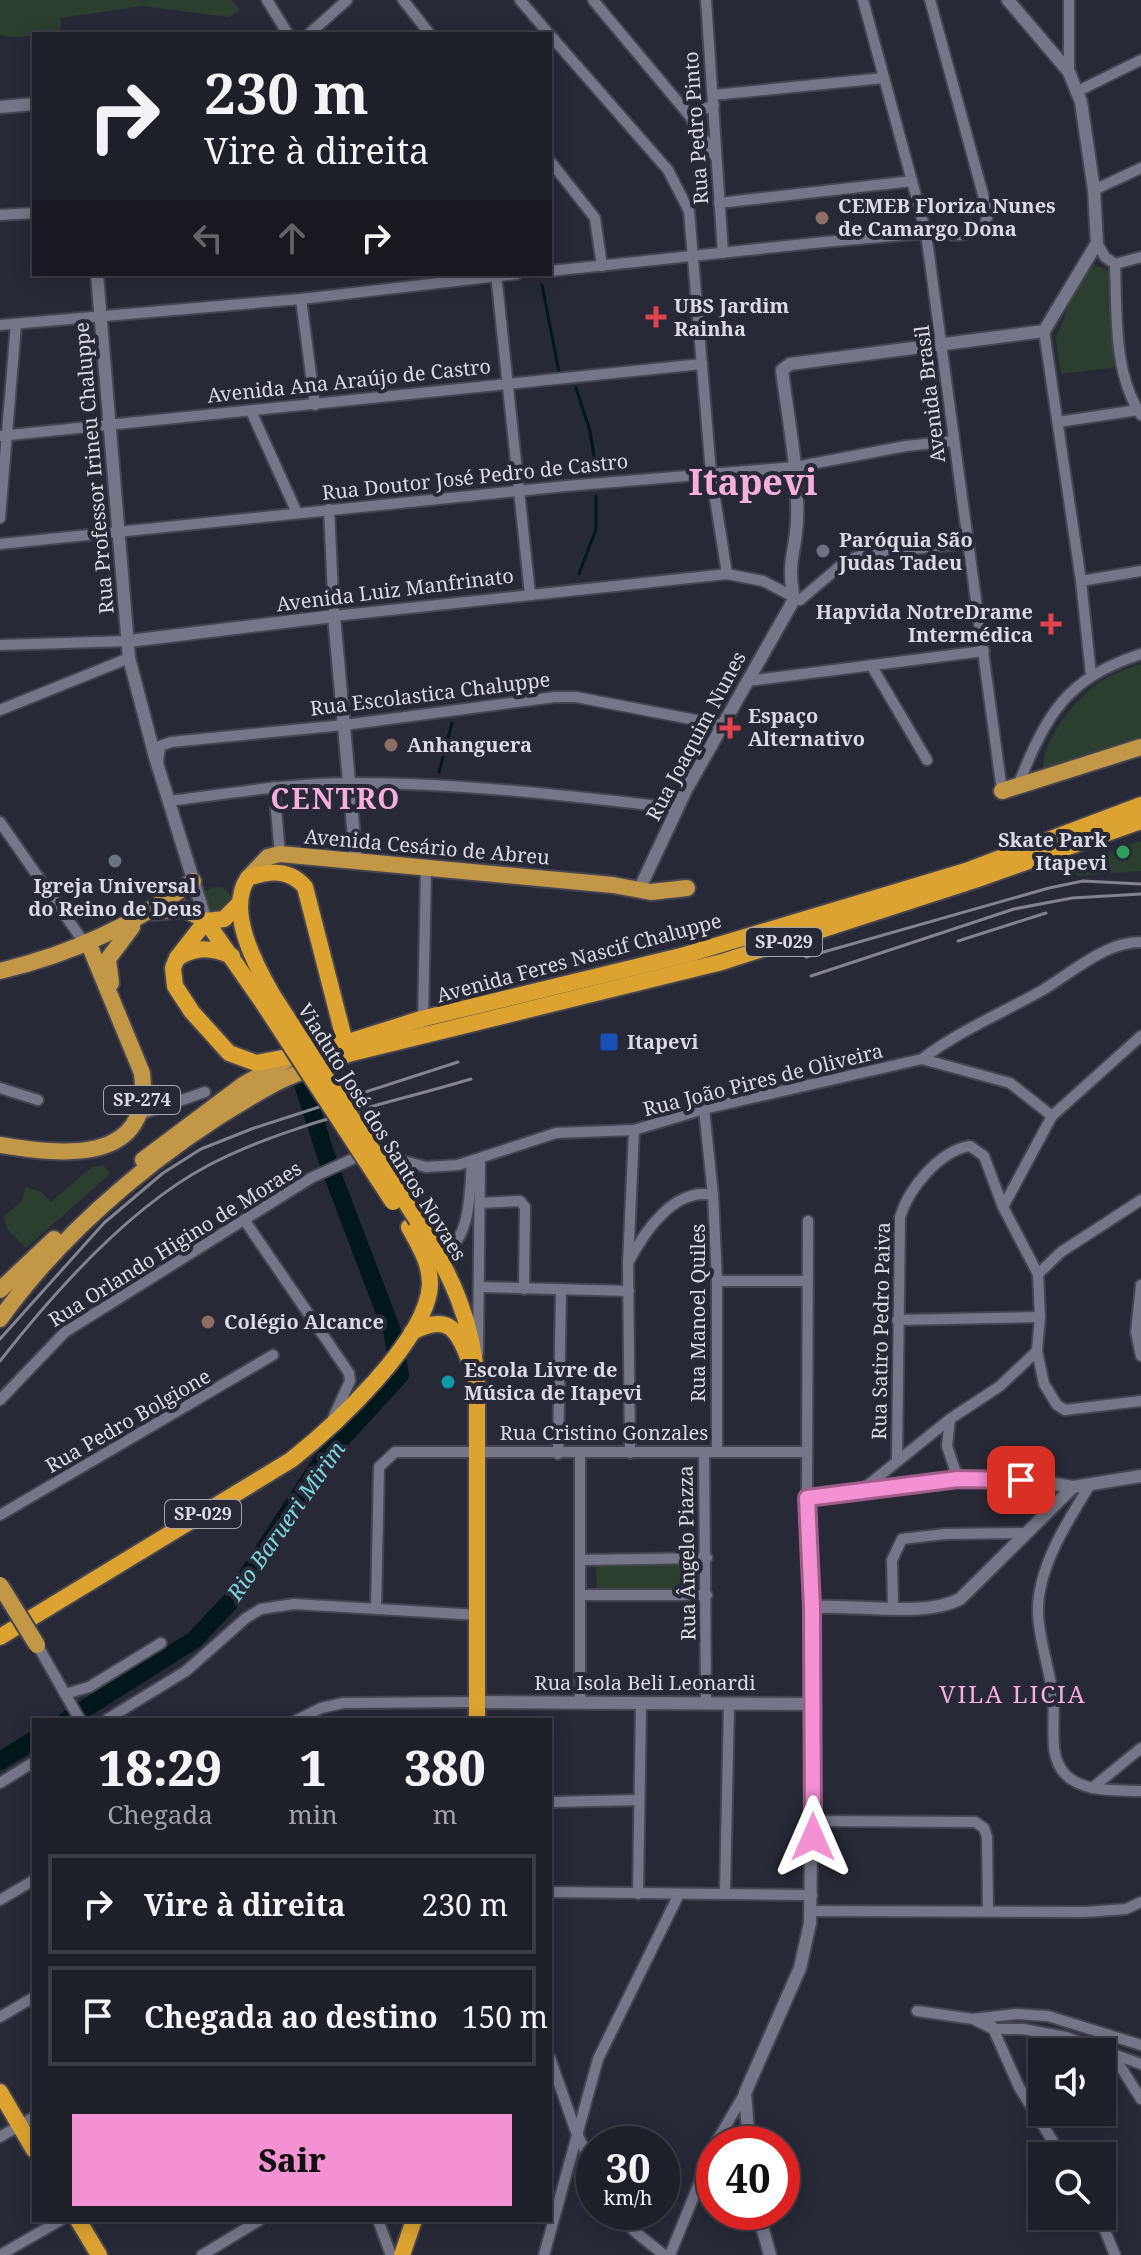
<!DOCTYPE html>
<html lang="pt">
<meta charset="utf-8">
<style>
:root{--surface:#1d1f29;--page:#2a2c35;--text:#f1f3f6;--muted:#a0a2a8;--line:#3b3d46;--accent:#f491d3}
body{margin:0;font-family:"Noto Serif",serif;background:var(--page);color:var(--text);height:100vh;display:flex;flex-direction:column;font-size:30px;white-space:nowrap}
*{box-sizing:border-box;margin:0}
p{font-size:26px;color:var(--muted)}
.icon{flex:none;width:44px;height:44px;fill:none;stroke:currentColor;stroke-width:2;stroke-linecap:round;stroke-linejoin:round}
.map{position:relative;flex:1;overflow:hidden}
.drawer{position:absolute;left:32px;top:1718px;width:520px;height:504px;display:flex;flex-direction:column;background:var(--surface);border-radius:0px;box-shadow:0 4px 20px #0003,0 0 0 2px var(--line)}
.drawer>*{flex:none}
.guide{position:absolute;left:32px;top:32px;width:520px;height:244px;border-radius:0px;box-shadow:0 4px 20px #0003,0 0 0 2px var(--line);background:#1d1f29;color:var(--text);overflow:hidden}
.fabs{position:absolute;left:1028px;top:2038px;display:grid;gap:16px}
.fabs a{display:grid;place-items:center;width:88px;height:88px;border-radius:0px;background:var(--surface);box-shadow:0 4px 20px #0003,0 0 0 2px var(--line);font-size:40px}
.speed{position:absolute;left:576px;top:2126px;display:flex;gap:16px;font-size:40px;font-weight:700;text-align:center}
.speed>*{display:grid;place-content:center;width:104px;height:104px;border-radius:50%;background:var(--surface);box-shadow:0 4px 20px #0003,0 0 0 2px var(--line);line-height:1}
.speed small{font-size:20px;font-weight:400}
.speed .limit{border:12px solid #d22;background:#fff;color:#111}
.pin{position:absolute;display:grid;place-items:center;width:68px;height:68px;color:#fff;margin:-34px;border-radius:16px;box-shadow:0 4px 12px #0006}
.me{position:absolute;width:88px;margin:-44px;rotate:0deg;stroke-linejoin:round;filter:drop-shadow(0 0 6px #0008)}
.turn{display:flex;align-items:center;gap:28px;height:168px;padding:0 40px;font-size:36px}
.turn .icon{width:104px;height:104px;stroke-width:2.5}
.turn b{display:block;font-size:56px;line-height:68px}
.lanes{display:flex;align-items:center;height:76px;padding:0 40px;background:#0003;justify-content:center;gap:40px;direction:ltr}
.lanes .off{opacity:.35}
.eta{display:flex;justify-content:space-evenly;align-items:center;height:136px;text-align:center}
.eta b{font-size:48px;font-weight:800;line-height:56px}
.cta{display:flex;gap:16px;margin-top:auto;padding:16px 40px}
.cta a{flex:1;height:92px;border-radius:0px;background:var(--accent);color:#111;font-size:32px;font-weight:800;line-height:92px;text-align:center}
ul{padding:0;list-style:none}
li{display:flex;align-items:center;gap:24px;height:100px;margin:0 16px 12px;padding:0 24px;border:4px solid var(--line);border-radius:0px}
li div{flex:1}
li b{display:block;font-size:30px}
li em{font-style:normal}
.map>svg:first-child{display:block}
.green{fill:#2c3f2f}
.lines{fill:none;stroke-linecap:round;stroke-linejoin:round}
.stream{stroke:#00181b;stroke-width:3}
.river{stroke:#00181b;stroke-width:18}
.minor-casing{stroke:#444551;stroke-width:14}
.tertiary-casing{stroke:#444551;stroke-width:16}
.primary-casing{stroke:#444551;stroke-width:20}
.trunk-casing{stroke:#444551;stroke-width:20}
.minor{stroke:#757788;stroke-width:10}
.tertiary{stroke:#757788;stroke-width:12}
.primary{stroke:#c29847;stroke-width:16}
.trunk{stroke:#dca331;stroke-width:16}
.rail{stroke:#82838f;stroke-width:3}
.primary-bridge-casing{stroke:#444551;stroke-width:20;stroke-linecap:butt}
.trunk-bridge-casing{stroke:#444551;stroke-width:20;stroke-linecap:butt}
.primary-bridge{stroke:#c29847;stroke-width:16}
.trunk-bridge{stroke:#dca331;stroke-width:16}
.route-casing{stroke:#9f5e89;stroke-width:20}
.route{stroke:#f491d3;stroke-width:14}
.education-dot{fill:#8d6e63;stroke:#272937;stroke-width:3}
.health-dot{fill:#e0444e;stroke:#272937;stroke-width:3}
.worship-dot{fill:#6b7280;stroke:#272937;stroke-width:3}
.leisure-dot{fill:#2e9e5b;stroke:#272937;stroke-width:3}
.transit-dot{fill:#1a4fb4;stroke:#272937;stroke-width:3}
.culture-dot{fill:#0f9aa8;stroke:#272937;stroke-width:3}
.labels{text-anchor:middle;stroke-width:8;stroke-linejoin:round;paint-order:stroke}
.shield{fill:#272937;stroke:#a4a5af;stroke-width:2}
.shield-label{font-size:18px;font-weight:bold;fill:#d9dae3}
.street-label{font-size:20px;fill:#d9dae3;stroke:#272937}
.poi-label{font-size:20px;font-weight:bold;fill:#d9dae3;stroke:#272937;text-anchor:start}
.water-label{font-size:22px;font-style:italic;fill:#7bd4db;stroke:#272937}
.quarter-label{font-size:24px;letter-spacing:2px;fill:#f6afdc;stroke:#272937}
.district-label{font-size:28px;font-weight:bold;letter-spacing:2px;fill:#f6afdc;stroke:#272937}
.town-label{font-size:36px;font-weight:bold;fill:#f6afdc;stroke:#272937}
</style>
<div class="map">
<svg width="1141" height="2255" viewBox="0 0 1141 2255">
<rect width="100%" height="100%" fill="#272937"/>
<!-- green -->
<g class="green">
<path d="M0,0H232L240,11L228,17L142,6L61,18V32C36,32 25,41 0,35Z"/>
<polygon points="1093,265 1106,269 1112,278 1118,367 1061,374 1056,338 1082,272"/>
<path d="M1141,664V738L1043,770C1042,740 1075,699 1100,682C1113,673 1127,669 1141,664Z"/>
<polygon points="1141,841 1141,871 1077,876 1071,864"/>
<circle cx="217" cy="901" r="14"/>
<polygon points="103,1165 110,1174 26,1248 8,1230 4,1216 22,1201 26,1187 41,1192 51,1202 92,1167"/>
<polygon points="704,1564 704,1591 597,1590 596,1565"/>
</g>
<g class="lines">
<!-- stream -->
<g class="stream">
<polyline points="542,285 559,372"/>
<polyline points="576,388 590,431 596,469"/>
<polyline points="579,574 596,529 596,496"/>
<polyline points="439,772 452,723"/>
</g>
<!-- river -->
<g class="river">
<polyline points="67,1720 194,1640 230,1602 324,1458 400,1375 392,1331 330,1168 303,1084"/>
<polyline points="0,1761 34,1740"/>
</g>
<defs>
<g id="minor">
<polyline points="267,0 288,34"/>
<polyline points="403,0 430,34"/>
<polyline points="520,0 549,34"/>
<polyline points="593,0 689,115 715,156"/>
<polyline points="706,0 723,253"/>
<polyline points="863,0 926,233 1002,791"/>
<polyline points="309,34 347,0"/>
<polyline points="550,35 668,170 689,211 711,473 727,574"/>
<polyline points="1069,72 1069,0"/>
<polyline points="1076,92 1141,60"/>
<polyline points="713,95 884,78"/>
<polyline points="689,115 714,105"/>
<polyline points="550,161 595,218 602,266"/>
<polyline points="1094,190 1141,168"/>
<polyline points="719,203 912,181"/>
<polyline points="0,215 34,213"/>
<path d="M1097,243L1105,257L1115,264C1117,313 1113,373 1141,415"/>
<polyline points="1115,264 1141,257"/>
<polyline points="550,271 824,242 926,233 960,235 984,229 988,213 930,0"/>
<polyline points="496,274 530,594"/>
<polyline points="301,299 315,405"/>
<polyline points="0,325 301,299 517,274"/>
<polyline points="1044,331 1081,581 1091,675"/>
<polyline points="251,411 297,513"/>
<polyline points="1058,422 1138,410"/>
<polyline points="0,436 702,364"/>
<polyline points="329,509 334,616 727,574 763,581 790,595"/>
<polyline points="0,518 16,324"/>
<polyline points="0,544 566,486 795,467 906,446 953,441"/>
<polyline points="1081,581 1141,571"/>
<polyline points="800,600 846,561 865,554 969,543"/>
<polyline points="0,645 129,641"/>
<polyline points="871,665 927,760"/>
<polyline points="747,681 984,651"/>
<polyline points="0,710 129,658"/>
<polyline points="158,763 160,746 171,742 344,725 555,697 576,697 722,725"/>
<path d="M1018,785C1047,714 1065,679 1141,654"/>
<polyline points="274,787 280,854"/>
<path d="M170,801C231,793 292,783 353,783C462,783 570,796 677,808"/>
<polyline points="0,822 85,944"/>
<polyline points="423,1024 426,866"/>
<path d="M922,1059C959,1031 1000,1014 1041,991C1072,973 1104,942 1141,942"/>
<polyline points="0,1088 38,1100"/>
<polyline points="704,1109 713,1195"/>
<polyline points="139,1115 205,1092"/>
<polyline points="480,1203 520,1201 525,1207 524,1289"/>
<polyline points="1003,1207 1052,1116 1141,1036"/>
<polyline points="245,1221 349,1373 350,1381 333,1418"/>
<path d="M434,1248L445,1251C471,1239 470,1187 472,1162"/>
<path d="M628,1263C644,1232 674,1187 713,1195L717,1281V1452"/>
<polyline points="1038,1274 1061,1252 1141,1200"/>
<polyline points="717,1281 807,1281"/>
<polyline points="1141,1285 1136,1332 1141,1356"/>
<polyline points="481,1287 629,1291"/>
<polyline points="897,1320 1040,1317"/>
<polyline points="478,1353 480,1160"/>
<polyline points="0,1400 65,1332 311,1178 361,1155 382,1155 426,1167 458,1165 556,1133 634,1130 704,1109 922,1059 1010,1083 1052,1116"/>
<polyline points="950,1419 947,1446 958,1479"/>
<polyline points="704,1452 706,1702"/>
<polyline points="630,1453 628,1263 634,1130"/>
<polyline points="558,1454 561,1291"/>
<polyline points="580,1454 580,1702"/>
<path d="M897,1459L900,1217C909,1188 939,1151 970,1146L984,1156L1003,1207L1038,1274L1040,1317L1037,1351L1044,1384L1057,1405L1065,1410L1141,1401"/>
<path d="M1090,1485C1067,1522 1037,1568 1038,1613C1039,1641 1050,1670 1053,1697C1056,1721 1047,1755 1065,1774C1083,1793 1118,1790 1141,1791"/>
<polyline points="863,1489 950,1419 1000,1386 1037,1351"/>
<polyline points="807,1498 808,1221"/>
<polyline points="0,1515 273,1355"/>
<polyline points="581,1560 707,1558"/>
<polyline points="582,1595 707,1595"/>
<polyline points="893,1606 892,1560 902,1539 945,1534 1025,1533"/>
<polyline points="376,1608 379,1467 395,1452 805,1452"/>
<polyline points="35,1641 80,1720"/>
<polyline points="65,1694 89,1687 161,1643"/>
<polyline points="106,1720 186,1671 246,1618 261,1609 294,1604 478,1615"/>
<polyline points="297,1720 321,1708 343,1703 477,1702"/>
<polyline points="0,1783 34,1762"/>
<polyline points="1092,1788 1141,1748"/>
<polyline points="550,1802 639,1800"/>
<polyline points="813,1821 975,1822 984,1828 987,1837 988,1911"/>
<polyline points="550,1892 812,1895"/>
<polyline points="725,1893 729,1703"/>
<polyline points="638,1894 641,1703"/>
<polyline points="0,1900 34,1880"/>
<polyline points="810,1911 1085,1912 1126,1909 1141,1902"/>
<polyline points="917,2011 973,2019 1016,2014 1048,2016 1141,2045"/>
<polyline points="0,2017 34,1997"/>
<polyline points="975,2020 993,2029 1023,2029 1066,2037 1141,2064"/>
<polyline points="992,2026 1019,2087 1062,2156"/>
<polyline points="1113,2055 1141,2099"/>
<polyline points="550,2058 576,2132 594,2168"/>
<polyline points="0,2137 34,2117"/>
<polyline points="715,2144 745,2093"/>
<polyline points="621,2212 634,2231 664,2255"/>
<polyline points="1099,2216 1115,2255"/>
<polyline points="378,2220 391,2255"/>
<polyline points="0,2255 61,2220"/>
<polyline points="202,2255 260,2220"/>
<polyline points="544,2255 598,2059 679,1894"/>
<polyline points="670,2255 714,2146"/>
</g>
<g id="tertiary">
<polyline points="0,107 34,104"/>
<polyline points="97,274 129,658 155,757 206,921"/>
<path d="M793,593C787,561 796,550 797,520C799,470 788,420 782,370L790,364L1044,331L1097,243L1094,190L1081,102L1069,72L1008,0"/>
<polyline points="129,641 334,616 356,859"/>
<polyline points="639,890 686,790 792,603"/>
<path d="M812,1607C857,1604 923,1618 960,1599L1073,1487"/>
<polyline points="477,1702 813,1704"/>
<polyline points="749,2144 745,2093 800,1968 810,1923 813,1704 807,1498 958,1479 1043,1482 1073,1487 1141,1476"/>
<polyline points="758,2212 770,2255"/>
</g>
<g id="primary">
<polyline points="1002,791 1141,747"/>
<polyline points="248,878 268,857 280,854 613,885 651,892 687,888"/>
<polyline points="152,912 184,909 206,921"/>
<path d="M0,971C74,953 132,926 193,881"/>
<polyline points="111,983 108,959 132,927"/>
<path d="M0,1145C62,1155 153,1166 142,1073L88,942"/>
<polyline points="143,1160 243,1085 288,1059"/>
<polyline points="0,1290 54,1239"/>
<path d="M0,1319C68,1224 171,1140 274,1084C297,1072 324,1064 348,1054"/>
</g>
<g id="trunk">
<polyline points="206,921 177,958 173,968 175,986 192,1012 229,1053 256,1063 323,1050 421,1019 685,955 966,871 1141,805"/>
<polyline points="206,921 263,1003"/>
<polyline points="206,921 224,919 239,904"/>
<path d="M179,957C198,946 212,948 232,956"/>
<path d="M272,994C255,964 226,910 248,878C270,870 290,869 305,887L348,1054L722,962L975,880L1141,821"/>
<path d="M417,1220C450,1272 474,1322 477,1385V1720"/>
<path d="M412,1332C447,1314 457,1327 469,1360"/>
<path d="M0,1637L291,1460C333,1427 428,1340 430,1284C430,1262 419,1246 409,1227"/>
<polyline points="0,2092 34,2150"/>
<polyline points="78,2220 99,2255"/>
<polyline points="402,2255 414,2220"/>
</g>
</defs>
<!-- minor casing -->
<use href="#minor" class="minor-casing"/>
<!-- tertiary casing -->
<use href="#tertiary" class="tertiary-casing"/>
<!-- primary casing -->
<use href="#primary" class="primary-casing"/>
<!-- trunk casing -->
<use href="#trunk" class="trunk-casing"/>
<!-- minor -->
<use href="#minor" class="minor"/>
<!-- tertiary -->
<use href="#tertiary" class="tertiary"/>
<!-- primary -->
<use href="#primary" class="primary"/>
<!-- trunk -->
<use href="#trunk" class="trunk"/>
<!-- rail -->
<g class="rail">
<polyline points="958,941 1046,913"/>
<polyline points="806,957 1049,888 1083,881 1141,884"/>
<polyline points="811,976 1014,909 1072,898 1141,894"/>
<polyline points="0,1339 104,1223 163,1173 201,1149 254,1128 458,1062"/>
<path d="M0,1361C54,1292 131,1206 209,1165C290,1123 384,1105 471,1079"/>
</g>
<defs>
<polyline id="primary-bridge" points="0,1585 37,1645"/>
<g id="trunk-bridge">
<polyline points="272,994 417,1220"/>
<polyline points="263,1003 393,1202"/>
</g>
</defs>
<!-- primary-bridge casing -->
<use href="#primary-bridge" class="primary-bridge-casing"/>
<!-- trunk-bridge casing -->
<use href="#trunk-bridge" class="trunk-bridge-casing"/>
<!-- primary-bridge -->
<use href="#primary-bridge" class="primary-bridge"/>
<!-- trunk-bridge -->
<use href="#trunk-bridge" class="trunk-bridge"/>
</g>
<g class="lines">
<defs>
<polyline id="route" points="813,1837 812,1607 807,1498 958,1479 1021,1480"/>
</defs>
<!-- route casing -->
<use href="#route" class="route-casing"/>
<!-- route -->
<use href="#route" class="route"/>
</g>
<!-- markers -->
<g class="education-dot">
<circle cx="822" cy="218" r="8"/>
<circle cx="391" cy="745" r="8"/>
<circle cx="208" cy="1322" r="8"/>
</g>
<g class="health-dot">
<path d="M652 305h8v8h8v8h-8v8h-8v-8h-8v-8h8z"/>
<path d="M1047 612h8v8h8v8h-8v8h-8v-8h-8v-8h8z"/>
<path d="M726 716h8v8h8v8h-8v8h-8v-8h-8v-8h8z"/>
</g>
<g class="worship-dot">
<circle cx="823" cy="551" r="8"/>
<circle cx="115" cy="861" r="8"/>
</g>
<circle class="leisure-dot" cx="1123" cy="852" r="8"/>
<rect class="transit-dot" x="599" y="1032" width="20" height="20" rx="4"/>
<circle class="culture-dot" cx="448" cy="1382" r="8"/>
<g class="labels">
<!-- shield labels -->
<g class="shield">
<rect x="746" y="928" width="76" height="28" rx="6"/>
<rect x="104" y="1086" width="76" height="28" rx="6"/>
<rect x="165" y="1500" width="76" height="28" rx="6"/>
</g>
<g class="shield-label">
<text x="784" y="948">SP-029</text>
<text x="142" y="1106">SP-274</text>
<text x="203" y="1520">SP-029</text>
</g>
<!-- street labels -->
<g class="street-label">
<text transform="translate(696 128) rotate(-94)" y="7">Rua Pedro Pinto</text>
<text transform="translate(349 381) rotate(-6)" y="7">Avenida Ana Araújo de Castro</text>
<text transform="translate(930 394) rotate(-97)" y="7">Avenida Brasil</text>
<text transform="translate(94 468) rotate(-95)" y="7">Rua Professor Irineu Chaluppe</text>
<text transform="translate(475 477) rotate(-6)" y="7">Rua Doutor José Pedro de Castro</text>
<text transform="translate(395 590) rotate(-7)" y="7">Avenida Luiz Manfrinato</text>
<text transform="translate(430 694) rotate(-7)" y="7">Rua Escolastica Chaluppe</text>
<text transform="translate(696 736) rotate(-62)" y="7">Rua Joaquim Nunes</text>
<text transform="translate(427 847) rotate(5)" y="7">Avenida Cesário de Abreu</text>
<text transform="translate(579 958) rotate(-15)" y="7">Avenida Feres Nascif Chaluppe</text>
<text transform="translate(763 1080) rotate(-14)" y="7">Rua João Pires de Oliveira</text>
<text transform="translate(382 1132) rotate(58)" y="7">Viaduto José dos Santos Novaes</text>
<text transform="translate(175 1244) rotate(-32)" y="7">Rua Orlando Higino de Moraes</text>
<text transform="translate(698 1313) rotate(-90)" y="7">Rua Manoel Quiles</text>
<text transform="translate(881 1331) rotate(-89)" y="7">Rua Satiro Pedro Paiva</text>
<text transform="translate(128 1421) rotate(-30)" y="7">Rua Pedro Bolgione</text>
<text x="604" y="1440">Rua Cristino Gonzales</text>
<text transform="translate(687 1553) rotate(-91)" y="7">Rua Ângelo Piazza</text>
<text x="645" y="1690">Rua Isola Beli Leonardi</text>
</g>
<!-- poi labels -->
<g class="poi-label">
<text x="838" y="213">CEMEB Floriza Nunes<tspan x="838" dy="23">de Camargo Dona</tspan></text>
<text x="674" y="313">UBS Jardim<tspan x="674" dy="23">Rainha</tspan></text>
<text x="839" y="547">Paróquia São<tspan x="839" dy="23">Judas Tadeu</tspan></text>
<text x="1033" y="619" text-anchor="end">Hapvida NotreDrame<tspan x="1033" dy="23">Intermédica</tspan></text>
<text x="748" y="723">Espaço<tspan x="748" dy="23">Alternativo</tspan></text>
<text x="407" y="752">Anhanguera</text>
<text x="1107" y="847" text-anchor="end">Skate Park<tspan x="1107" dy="23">Itapevi</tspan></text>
<text x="115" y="893" text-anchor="middle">Igreja Universal<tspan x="115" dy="23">do Reino de Deus</tspan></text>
<text x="627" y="1049">Itapevi</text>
<text x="224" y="1329">Colégio Alcance</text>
<text x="464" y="1377">Escola Livre de<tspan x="464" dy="23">Música de Itapevi</tspan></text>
</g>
<!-- water labels -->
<g class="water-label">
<text transform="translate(286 1521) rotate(-55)" y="8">Rio Barueri Mirim</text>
</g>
<!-- quarter labels -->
<g class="quarter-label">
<text x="1013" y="1703">VILA LICIA</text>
</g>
<!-- district labels -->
<g class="district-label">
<text x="336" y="809">CENTRO</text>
</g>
<!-- town labels -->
<g class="town-label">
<text x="753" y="495">Itapevi</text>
</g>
</g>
</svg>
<div class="fabs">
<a><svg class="icon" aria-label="sound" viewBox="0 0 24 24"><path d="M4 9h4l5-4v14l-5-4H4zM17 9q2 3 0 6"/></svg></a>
<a><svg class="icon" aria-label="search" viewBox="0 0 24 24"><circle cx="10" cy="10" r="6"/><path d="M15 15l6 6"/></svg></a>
</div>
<div class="speed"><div>30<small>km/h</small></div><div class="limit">40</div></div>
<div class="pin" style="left:1021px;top:1480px;background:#d93025"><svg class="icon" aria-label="arrive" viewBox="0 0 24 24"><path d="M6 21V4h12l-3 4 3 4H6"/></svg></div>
<svg class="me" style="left:813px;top:1837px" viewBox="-20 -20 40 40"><path d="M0-17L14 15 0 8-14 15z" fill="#f491d3" stroke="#fff" stroke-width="4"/></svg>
<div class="guide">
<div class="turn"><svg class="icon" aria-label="right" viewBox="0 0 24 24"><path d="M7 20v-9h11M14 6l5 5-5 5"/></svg><div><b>230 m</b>Vire à direita</div></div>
<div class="lanes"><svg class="icon off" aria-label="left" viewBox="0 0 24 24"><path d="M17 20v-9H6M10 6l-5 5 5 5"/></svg><svg class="icon off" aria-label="ahead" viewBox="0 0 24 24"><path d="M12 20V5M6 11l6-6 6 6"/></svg><svg class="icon" aria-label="right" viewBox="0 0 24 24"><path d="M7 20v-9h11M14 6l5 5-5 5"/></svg></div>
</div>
<section class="drawer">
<div class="eta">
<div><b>18:29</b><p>Chegada</p></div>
<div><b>1</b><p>min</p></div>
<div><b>380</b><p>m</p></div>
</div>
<ul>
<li><svg class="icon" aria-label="right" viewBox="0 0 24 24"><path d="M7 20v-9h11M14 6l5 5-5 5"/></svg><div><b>Vire à direita</b></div><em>230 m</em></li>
<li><svg class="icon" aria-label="arrive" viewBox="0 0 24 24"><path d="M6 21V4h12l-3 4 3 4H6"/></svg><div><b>Chegada ao destino</b></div><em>150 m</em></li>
</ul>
<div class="cta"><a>Sair</a></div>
</section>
</div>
